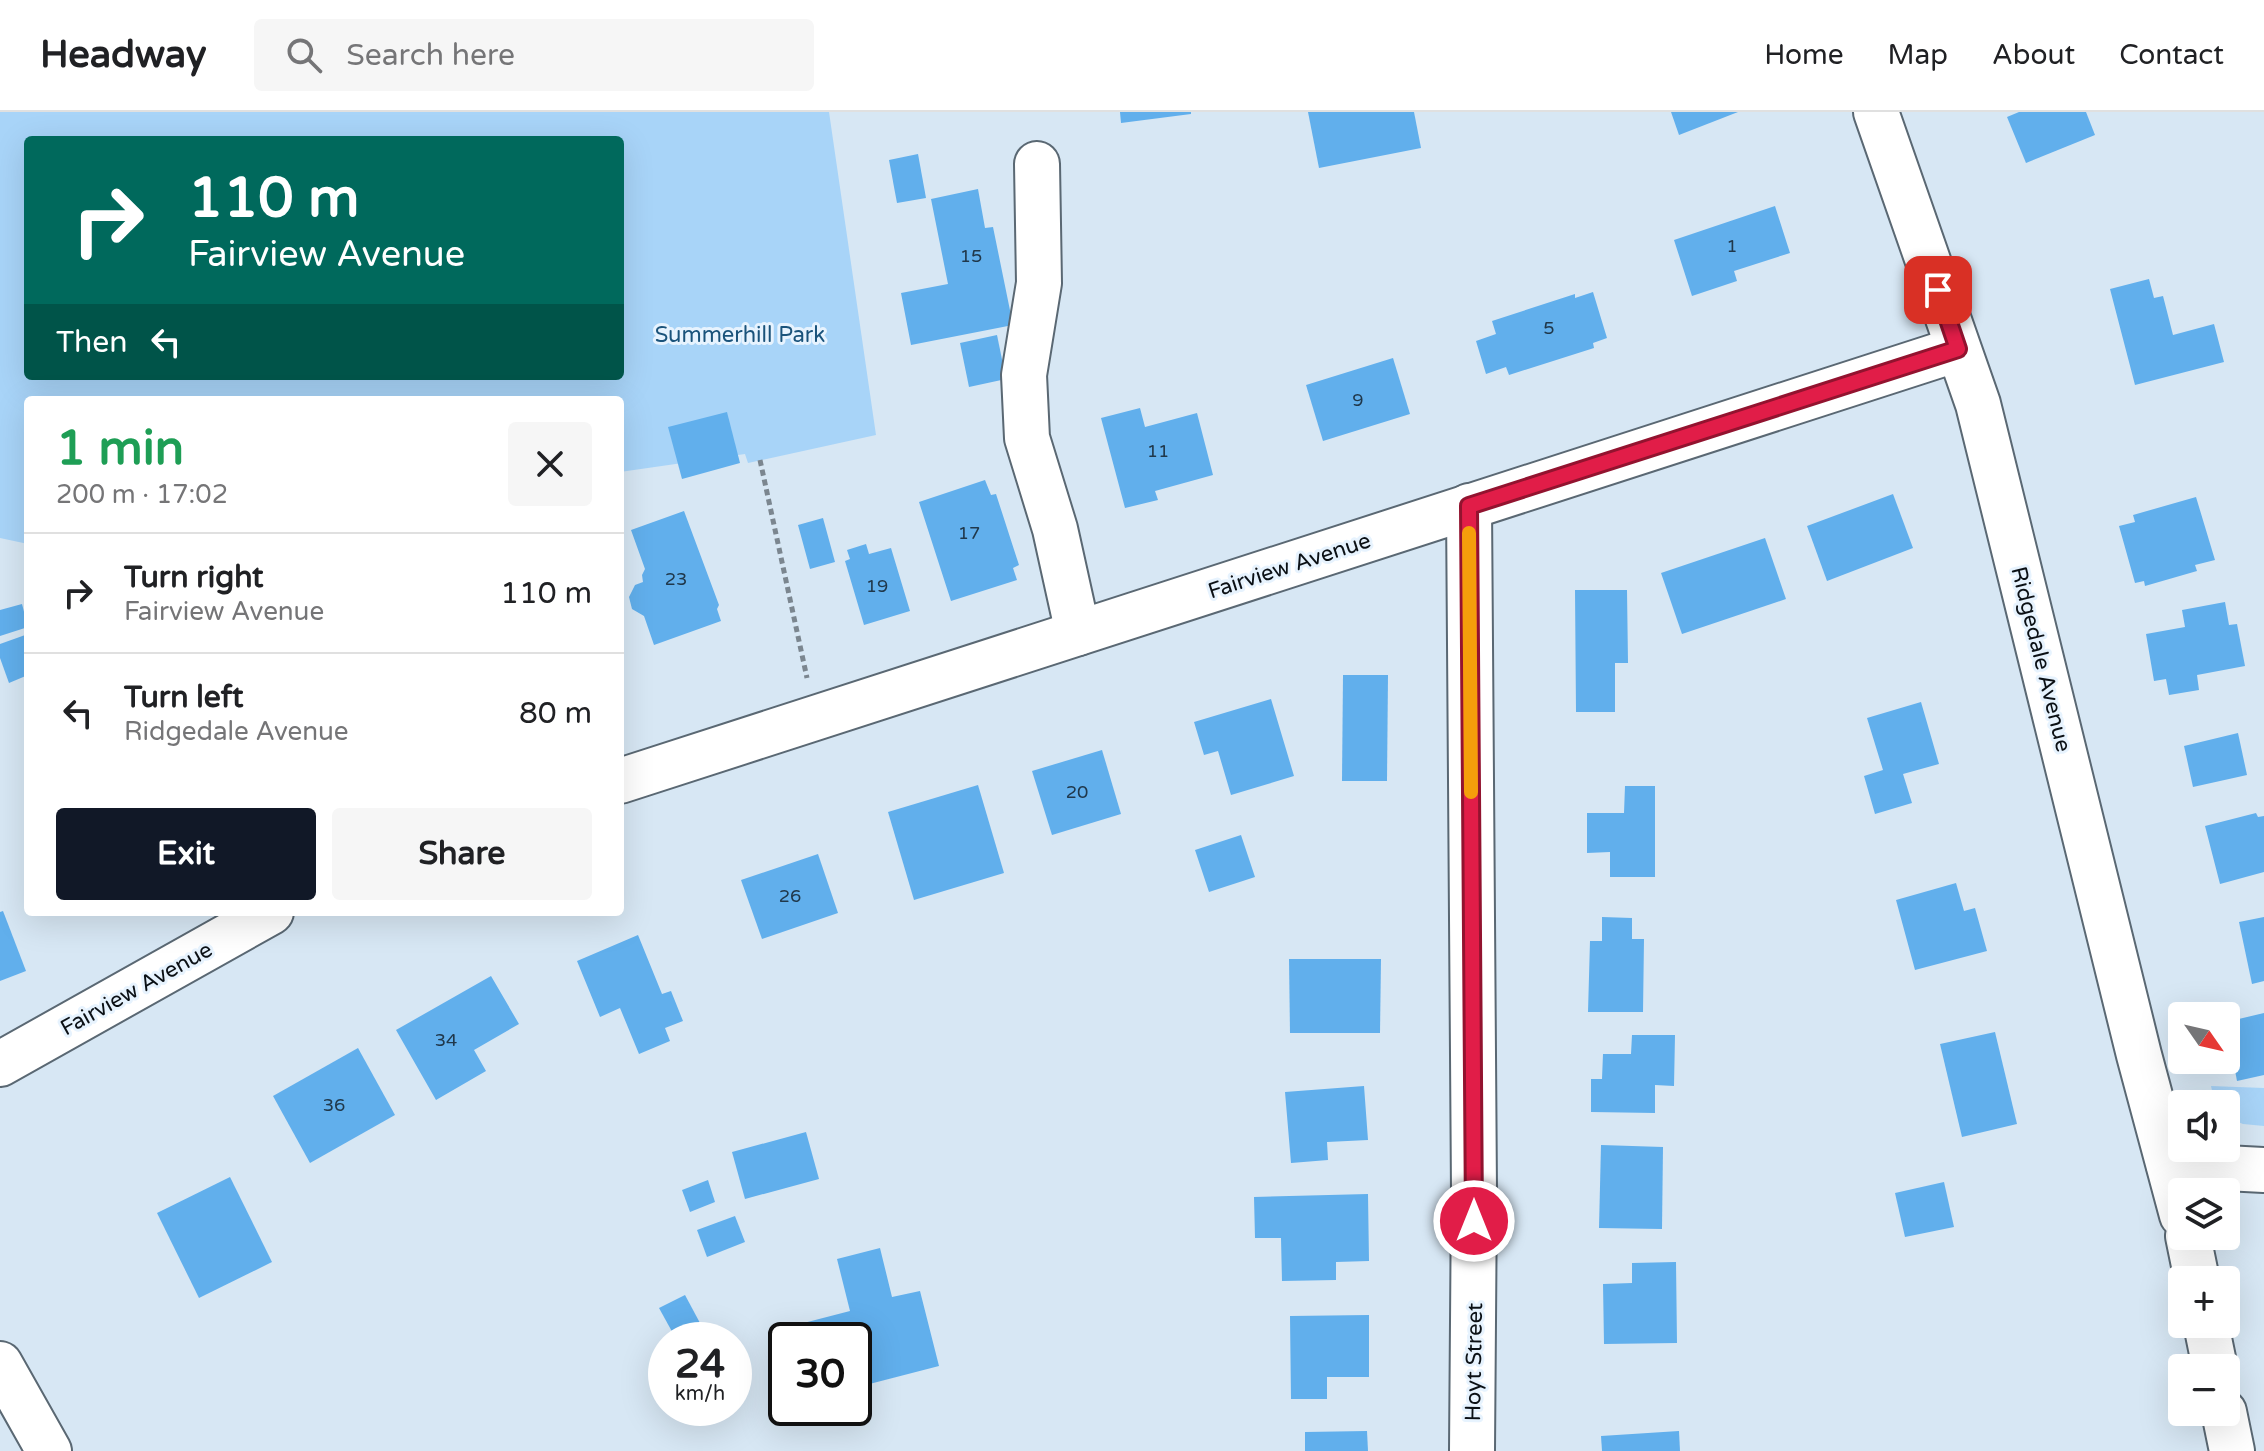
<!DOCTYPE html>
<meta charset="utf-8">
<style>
:root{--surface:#fff;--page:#f6f6f6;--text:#202124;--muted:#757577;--line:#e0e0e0;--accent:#111827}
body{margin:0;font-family:"Varela Round",sans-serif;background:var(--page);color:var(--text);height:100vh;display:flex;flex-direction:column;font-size:30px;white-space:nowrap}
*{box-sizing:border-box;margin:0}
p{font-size:26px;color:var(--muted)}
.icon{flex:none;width:44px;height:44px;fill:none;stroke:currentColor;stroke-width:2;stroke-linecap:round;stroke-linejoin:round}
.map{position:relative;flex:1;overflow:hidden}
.sheet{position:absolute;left:24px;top:284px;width:600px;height:520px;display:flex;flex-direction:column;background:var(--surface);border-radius:8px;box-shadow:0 8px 32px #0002}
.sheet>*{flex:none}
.guide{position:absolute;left:24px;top:24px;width:600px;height:244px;border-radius:8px;box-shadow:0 8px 32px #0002;background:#00695c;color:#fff;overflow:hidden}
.needle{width:52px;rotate:124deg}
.buttons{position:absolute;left:2168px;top:890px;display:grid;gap:16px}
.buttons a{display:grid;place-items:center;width:72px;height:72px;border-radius:8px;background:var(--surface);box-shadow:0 8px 32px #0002;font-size:40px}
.speed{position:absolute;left:648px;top:1210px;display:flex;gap:16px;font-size:40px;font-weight:700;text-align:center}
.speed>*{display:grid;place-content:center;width:104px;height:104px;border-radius:50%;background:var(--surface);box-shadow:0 8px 32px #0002;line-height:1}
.speed small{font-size:20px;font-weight:400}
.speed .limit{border:4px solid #111;border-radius:12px;background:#fff;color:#111}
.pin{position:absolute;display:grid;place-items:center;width:68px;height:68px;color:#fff;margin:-34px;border-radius:16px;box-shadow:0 4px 12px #0006}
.me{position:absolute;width:88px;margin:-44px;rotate:0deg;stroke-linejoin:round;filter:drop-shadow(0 0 6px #0008)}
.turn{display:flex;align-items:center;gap:28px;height:168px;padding:0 32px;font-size:36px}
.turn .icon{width:104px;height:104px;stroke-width:2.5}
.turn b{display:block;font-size:56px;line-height:68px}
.then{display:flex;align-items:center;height:76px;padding:0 32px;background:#0003;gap:16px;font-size:30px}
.round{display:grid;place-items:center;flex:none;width:84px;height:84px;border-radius:8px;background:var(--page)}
.head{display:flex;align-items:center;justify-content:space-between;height:136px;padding:0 32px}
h1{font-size:48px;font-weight:800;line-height:60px;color:#1e9e55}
.cta{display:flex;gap:16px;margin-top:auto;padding:16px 32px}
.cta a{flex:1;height:92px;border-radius:8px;background:var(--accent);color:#fff;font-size:32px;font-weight:800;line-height:92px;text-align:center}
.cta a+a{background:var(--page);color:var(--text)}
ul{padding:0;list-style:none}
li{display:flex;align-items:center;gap:24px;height:120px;padding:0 32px;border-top:2px solid var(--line)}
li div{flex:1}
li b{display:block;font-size:30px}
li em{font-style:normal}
header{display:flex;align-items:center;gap:48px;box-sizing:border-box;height:112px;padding:0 40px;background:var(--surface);border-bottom:2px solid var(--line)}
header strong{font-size:38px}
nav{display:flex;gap:44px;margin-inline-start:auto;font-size:28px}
.search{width:560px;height:72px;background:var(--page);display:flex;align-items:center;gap:20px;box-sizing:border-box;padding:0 28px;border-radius:8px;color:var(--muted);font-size:30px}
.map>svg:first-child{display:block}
.green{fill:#a8d4f8;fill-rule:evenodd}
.building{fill:#61afec}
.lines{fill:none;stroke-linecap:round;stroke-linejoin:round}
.minor-casing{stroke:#5a6873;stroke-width:48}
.major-casing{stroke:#5a6873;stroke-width:48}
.path{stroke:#7b868f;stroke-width:5;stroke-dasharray:6 4;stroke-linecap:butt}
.minor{stroke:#fff;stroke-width:44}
.major{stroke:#fff;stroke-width:44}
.route-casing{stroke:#92132f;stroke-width:20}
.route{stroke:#e11d48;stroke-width:14}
.slow{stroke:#f59e0b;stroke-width:14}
.labels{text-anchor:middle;stroke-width:6;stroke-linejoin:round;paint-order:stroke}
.number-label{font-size:18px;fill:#20384b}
.park-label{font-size:22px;fill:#1a537b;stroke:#e7f3fe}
.street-label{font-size:22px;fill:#0b1015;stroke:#e7f3fe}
</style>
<header>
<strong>Headway</strong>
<div class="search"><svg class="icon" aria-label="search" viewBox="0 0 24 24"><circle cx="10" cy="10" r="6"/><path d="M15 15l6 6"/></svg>Search here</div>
<nav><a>Home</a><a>Map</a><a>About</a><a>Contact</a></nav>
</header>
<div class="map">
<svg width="2264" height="1339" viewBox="0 0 2264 1339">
<rect width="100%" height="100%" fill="#d7e7f4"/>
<!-- green -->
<g class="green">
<path d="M0,0H829L876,323L748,351L745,342L620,360V288H28V432L0,426ZM28,28H620V264H28Z"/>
<polygon points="2211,974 2264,976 2264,1014 2243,1012 2226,1005 2226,992 2215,992"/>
</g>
<!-- building -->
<g class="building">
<polygon points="1120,0 1191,0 1191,2 1121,11"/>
<polygon points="1308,0 1414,0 1421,36 1319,56"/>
<polygon points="1671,0 1738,0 1679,23"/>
<polygon points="2019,0 2086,0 2095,23 2026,51 2007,5"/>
<polygon points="918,42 926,86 897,91 889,48"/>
<polygon points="978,77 985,116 993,115 1013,213 911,233 901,181 948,172 931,87"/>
<polygon points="1775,94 1790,141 1734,159 1737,169 1692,184 1674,128"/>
<polygon points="2149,167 2154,186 2163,184 2173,223 2214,212 2224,250 2135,273 2110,177"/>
<polygon points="1593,180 1607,226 1593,231 1594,236 1509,263 1506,255 1486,262 1476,229 1496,222 1492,209 1575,182 1575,186"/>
<polygon points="997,223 1006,267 969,275 960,231"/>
<polygon points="1393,246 1410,302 1323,329 1306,273"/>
<polygon points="1140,296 1145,315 1197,301 1213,363 1155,379 1158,388 1125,396 1101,306"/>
<polygon points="727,300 740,351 682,367 668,315"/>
<polygon points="985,368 991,383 996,382 1019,453 1013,456 1017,468 951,489 919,390"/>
<polygon points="1893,382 1913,436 1827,469 1807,414"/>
<polygon points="2196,385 2215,448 2195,453 2197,459 2145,474 2144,469 2135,471 2119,414 2135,410 2133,403"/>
<polygon points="684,399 719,493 717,497 721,509 654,533 644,504 632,497 629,485 635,473 643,470 642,463 645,457 631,418"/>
<polygon points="823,406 835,450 810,457 798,413"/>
<polygon points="1765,426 1786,487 1682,522 1661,461"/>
<polygon points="866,432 869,442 891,436 910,499 864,513 845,449 850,447 847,438"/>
<polygon points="1575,478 1627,478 1628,551 1615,551 1615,600 1576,600"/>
<polygon points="2225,490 2229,513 2237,512 2245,554 2197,563 2199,578 2169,583 2166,567 2154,569 2146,522 2185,515 2182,498"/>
<polygon points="22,492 28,515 0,524 0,498"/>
<polygon points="28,522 28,563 9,571 0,546 0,532"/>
<polygon points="1343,563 1388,563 1387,669 1342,669"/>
<polygon points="1271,587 1294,664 1231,683 1218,639 1204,643 1194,610"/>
<polygon points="1921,590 1939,652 1903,662 1912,691 1875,702 1864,664 1883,658 1867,606"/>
<polygon points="2238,621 2247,663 2193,675 2184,634"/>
<polygon points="1102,638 1121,702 1052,723 1032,659"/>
<polygon points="978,673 1004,761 914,788 888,700"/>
<polygon points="1625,674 1655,674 1655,765 1610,765 1610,740 1587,741 1587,701 1624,701"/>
<polygon points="2256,701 2258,705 2264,704 2264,760 2220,772 2205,714"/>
<polygon points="1241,723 1255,765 1209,780 1195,738"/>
<polygon points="818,742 838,801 762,827 741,768"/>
<polygon points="1956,771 1964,799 1975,796 1987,839 1915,858 1896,788"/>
<polygon points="3,799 26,859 0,869 0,800"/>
<polygon points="1602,805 1632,806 1632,827 1644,827 1643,900 1588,900 1590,829 1602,829"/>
<polygon points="2264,805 2264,869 2252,872 2239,810"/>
<polygon points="638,823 662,882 671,879 683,909 665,916 670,929 639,942 620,896 600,905 577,849"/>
<polygon points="1289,847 1381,847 1380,921 1290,921"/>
<polygon points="491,864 519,912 474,938 486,959 436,988 396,918"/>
<polygon points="2264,901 2264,963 2237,969 2226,910"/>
<polygon points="1995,920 2017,1012 1962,1025 1940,932"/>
<polygon points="1632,923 1675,923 1674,974 1655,973 1655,1001 1591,1000 1591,967 1602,967 1603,942 1631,942"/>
<polygon points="358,936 395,1003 310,1051 273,984"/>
<polygon points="1364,974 1368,1028 1327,1030 1328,1048 1291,1051 1285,980"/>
<polygon points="806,1020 819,1067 745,1087 732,1040"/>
<polygon points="1601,1033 1663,1035 1662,1117 1599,1116"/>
<polygon points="230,1065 272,1150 199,1186 157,1101"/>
<polygon points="708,1068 715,1090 690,1100 682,1078"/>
<polygon points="1944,1070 1954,1115 1905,1125 1895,1081"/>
<polygon points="1368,1082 1369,1149 1336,1150 1336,1168 1282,1169 1281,1126 1255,1126 1254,1085"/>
<polygon points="735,1104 745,1130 707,1145 697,1118"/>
<polygon points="880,1136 892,1185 920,1179 939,1254 854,1276 854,1228 796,1228 792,1214 850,1199 837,1147"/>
<polygon points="1676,1150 1677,1231 1604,1232 1603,1172 1632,1171 1632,1151"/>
<polygon points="685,1183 700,1211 675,1225 659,1196"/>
<polygon points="1369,1203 1369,1265 1327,1265 1327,1287 1291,1287 1290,1204"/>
<polygon points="1367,1319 1368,1339 1305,1339 1305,1320"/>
<polygon points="1679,1319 1680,1339 1602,1339 1601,1324"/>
</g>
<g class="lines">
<defs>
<g id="minor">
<polyline points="1876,0 1978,292 2139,943 2182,1103"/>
<polyline points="1037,52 1039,171 1024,263 1027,326 1055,417 1078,521"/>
<polyline points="1469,394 1474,1080 1472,1339"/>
<polyline points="620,669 1958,237"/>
<polyline points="0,952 271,800"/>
<polyline points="2169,1053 2264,1058"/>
<polyline points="2188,1124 2197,1168"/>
<polyline points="2206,1212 2215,1256"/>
<polyline points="2224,1300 2232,1339"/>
</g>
<polyline id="major" points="0,1252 49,1339"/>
</defs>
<!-- minor casing -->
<use href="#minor" class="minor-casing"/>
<!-- major casing -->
<use href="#major" class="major-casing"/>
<!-- path -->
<polyline class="path" points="760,348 807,566"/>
<!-- minor -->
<use href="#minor" class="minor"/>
<!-- major -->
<use href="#major" class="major"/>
</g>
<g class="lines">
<defs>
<polyline id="route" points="1474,1109 1469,394 1958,237 1938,178"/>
</defs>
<!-- route casing -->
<use href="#route" class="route-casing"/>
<!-- route -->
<use href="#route" class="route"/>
<!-- slow -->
<polyline class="slow" points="1469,421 1471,680"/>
</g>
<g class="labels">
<!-- number labels -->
<g class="number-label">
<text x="1732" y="140">1</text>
<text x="971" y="150">15</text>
<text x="1549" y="222">5</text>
<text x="1358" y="294">9</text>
<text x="1158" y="345">11</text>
<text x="969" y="427">17</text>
<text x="676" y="473">23</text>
<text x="877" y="480">19</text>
<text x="1077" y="686">20</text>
<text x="790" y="790">26</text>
<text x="446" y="934">34</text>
<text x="334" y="999">36</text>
</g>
<!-- park labels -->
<g class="park-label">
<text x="740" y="230">Summerhill Park</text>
</g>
<!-- street labels -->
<g class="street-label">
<text transform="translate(1289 453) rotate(-18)" y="8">Fairview Avenue</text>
<text transform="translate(2042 547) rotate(76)" y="8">Ridgedale Avenue</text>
<text transform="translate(136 876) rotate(-29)" y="8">Fairview Avenue</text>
<text transform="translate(1473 1250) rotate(-89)" y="8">Hoyt Street</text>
</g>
</g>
</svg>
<div class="buttons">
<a><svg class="needle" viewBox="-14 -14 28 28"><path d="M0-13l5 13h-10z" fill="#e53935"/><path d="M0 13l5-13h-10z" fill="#757577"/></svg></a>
<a><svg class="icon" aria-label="sound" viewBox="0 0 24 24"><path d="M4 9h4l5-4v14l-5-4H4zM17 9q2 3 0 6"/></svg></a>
<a><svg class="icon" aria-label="layers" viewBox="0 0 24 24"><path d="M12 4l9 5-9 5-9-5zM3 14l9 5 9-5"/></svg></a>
<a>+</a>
<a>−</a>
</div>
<div class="speed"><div>24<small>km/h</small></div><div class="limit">30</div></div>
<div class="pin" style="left:1938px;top:178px;background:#d93025"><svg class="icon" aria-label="arrive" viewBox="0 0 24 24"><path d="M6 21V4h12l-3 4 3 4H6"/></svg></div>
<svg class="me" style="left:1474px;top:1109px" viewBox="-20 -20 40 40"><circle r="17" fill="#e11d48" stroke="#fff" stroke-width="3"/><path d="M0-11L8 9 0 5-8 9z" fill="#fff"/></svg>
<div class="guide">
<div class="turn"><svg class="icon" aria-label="right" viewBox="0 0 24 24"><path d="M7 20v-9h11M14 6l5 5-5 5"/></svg><div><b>110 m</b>Fairview Avenue</div></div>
<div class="then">Then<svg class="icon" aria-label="left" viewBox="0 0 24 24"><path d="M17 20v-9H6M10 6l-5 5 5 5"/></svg></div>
</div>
<section class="sheet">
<div class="head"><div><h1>1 min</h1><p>200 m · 17:02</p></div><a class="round"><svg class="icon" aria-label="close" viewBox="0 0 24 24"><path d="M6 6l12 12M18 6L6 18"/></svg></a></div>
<ul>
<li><svg class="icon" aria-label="right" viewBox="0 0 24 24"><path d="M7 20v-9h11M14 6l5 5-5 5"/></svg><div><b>Turn right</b><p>Fairview Avenue</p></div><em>110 m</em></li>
<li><svg class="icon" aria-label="left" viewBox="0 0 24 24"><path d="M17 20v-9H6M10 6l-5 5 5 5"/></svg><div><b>Turn left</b><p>Ridgedale Avenue</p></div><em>80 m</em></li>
</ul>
<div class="cta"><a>Exit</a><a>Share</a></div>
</section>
</div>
